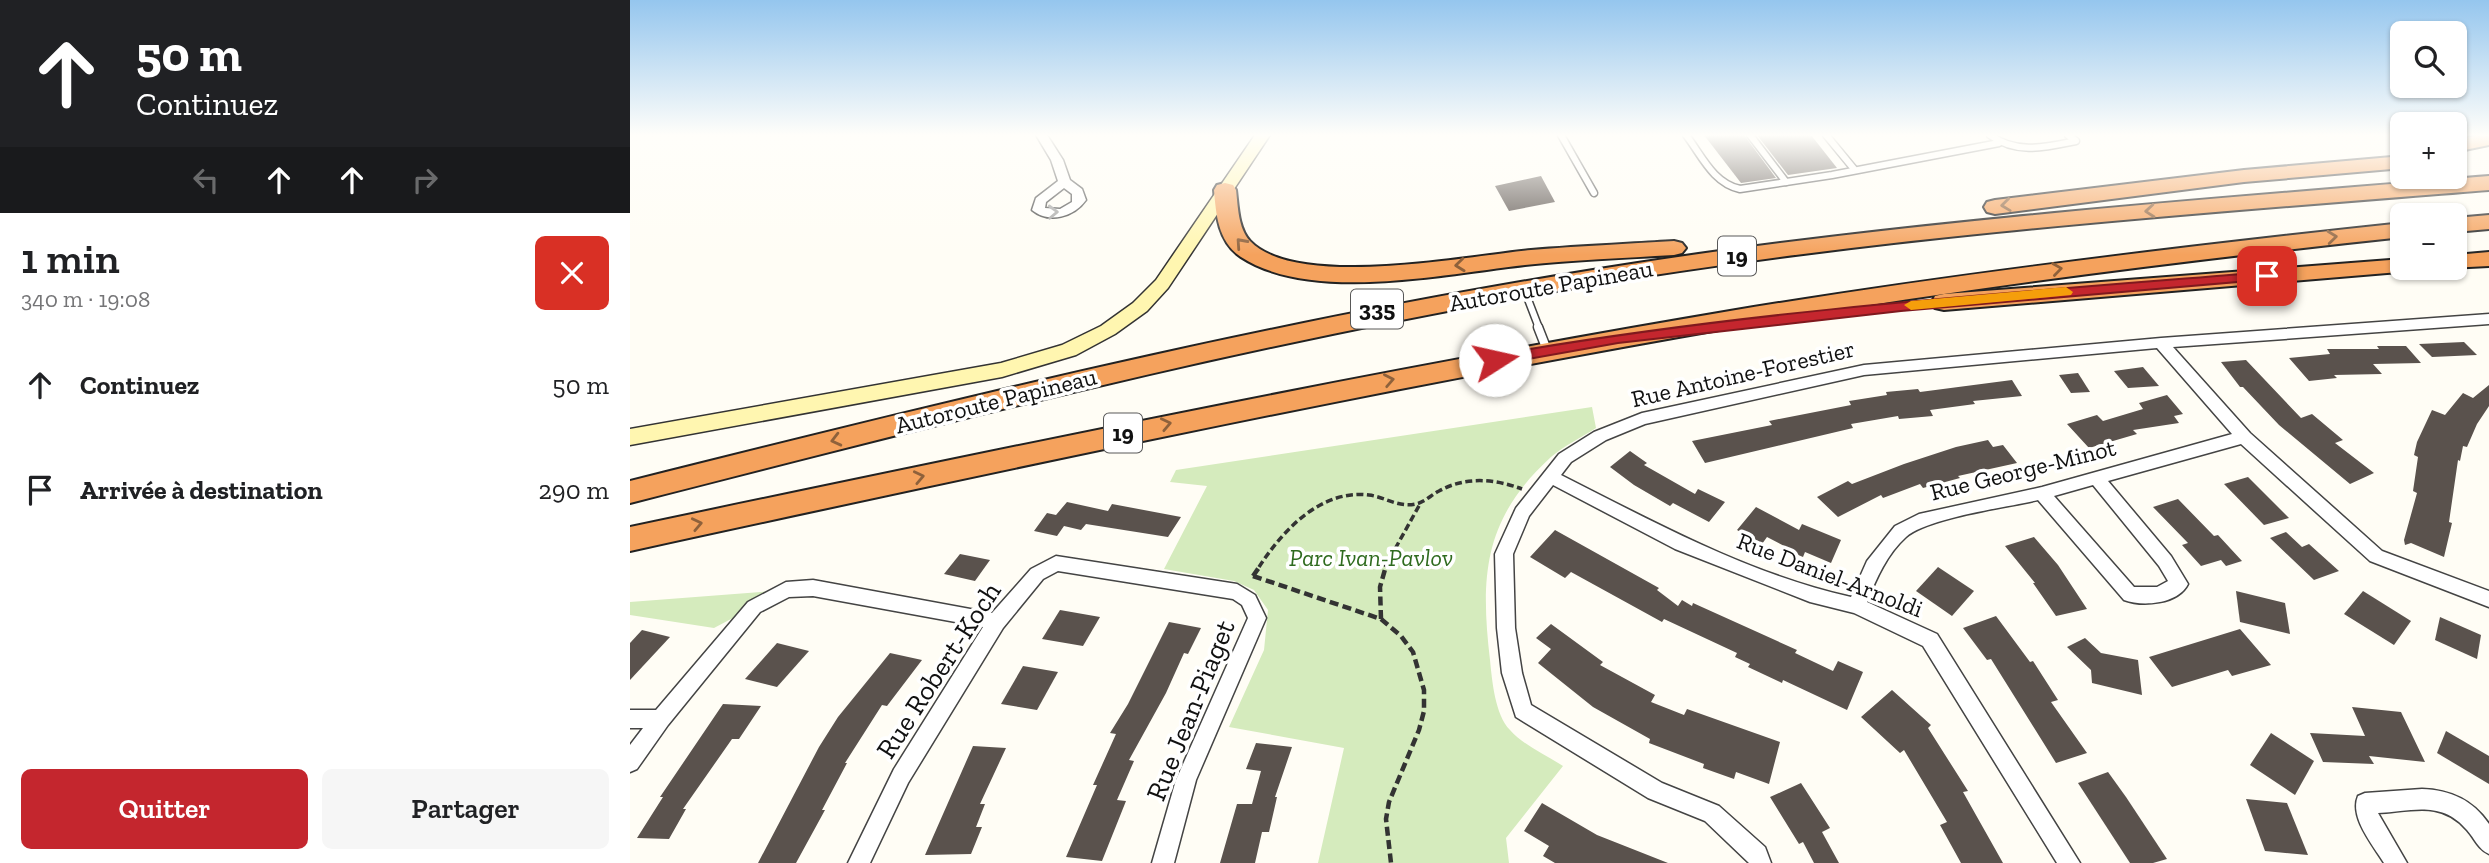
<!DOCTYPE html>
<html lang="fr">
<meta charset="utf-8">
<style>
:root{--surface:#fff;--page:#f6f6f6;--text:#202124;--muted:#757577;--accent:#c4262e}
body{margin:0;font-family:"Zilla Slab",serif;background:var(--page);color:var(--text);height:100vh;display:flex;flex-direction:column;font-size:26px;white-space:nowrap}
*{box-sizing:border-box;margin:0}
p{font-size:23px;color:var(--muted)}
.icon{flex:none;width:38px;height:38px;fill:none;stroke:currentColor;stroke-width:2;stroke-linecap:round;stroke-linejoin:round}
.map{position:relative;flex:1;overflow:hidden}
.sheet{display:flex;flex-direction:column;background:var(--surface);width:630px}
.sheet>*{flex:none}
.banner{background:#202124;color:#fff;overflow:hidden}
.tools{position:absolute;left:1760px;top:21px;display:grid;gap:14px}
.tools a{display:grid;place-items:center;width:77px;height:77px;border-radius:10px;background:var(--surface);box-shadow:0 2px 5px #0004;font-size:35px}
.pin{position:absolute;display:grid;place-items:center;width:60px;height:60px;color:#fff;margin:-30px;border-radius:14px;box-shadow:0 4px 10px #0006}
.me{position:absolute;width:77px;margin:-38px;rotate:80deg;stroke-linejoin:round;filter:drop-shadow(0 0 5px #0008)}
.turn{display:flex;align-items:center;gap:24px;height:147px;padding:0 21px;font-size:32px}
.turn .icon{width:91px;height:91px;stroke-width:2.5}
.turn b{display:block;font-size:49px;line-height:60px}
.lanes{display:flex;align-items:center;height:66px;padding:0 21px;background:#0003;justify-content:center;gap:35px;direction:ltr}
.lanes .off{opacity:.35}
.round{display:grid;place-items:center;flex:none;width:74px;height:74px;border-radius:10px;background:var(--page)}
.overview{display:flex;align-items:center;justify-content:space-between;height:119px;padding:0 21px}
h1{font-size:42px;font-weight:600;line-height:52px}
.action{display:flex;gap:14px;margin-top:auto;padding:14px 21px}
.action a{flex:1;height:80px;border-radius:10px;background:var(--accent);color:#fff;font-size:28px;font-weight:600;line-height:80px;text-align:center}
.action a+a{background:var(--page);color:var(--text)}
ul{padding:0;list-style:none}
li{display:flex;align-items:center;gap:21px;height:105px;padding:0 21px}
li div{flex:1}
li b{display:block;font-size:26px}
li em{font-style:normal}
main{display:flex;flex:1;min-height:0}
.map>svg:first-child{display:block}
.green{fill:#d5ebbd}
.building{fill:#5a524d}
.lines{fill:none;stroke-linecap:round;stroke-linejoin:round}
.lane-far1-casing{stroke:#444;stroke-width:9}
.lane-casing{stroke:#444;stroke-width:11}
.street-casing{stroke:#444;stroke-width:3}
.secondary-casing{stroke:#333;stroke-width:3}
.highway-casing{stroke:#222;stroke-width:4}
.path-far1{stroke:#333;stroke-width:3.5;stroke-dasharray:7 3.5;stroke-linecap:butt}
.path{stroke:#333;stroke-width:4.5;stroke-dasharray:9 4.5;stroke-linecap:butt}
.lane-far1{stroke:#fff;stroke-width:6}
.lane{stroke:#fff;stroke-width:8}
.street{fill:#fff;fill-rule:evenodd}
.secondary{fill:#fff6b0;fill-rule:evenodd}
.highway{fill:#f5a25d;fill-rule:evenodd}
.oneway{stroke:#8e613b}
.oneway2{stroke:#a0a0a0}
.route{fill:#c4262e;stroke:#7f191e;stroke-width:2}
.slow{fill:#f59e0b}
.labels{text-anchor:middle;stroke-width:7;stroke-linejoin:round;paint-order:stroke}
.shield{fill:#fff;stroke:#585858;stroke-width:2}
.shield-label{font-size:23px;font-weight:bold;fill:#111}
.street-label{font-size:24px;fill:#111;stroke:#fff}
.park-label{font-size:24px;font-style:italic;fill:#2f6b1f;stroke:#fff}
.near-street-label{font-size:28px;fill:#111;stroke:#fff}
</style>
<main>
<section class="sheet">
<div class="banner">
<div class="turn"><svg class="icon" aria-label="ahead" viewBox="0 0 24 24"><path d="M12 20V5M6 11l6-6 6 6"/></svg><div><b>50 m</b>Continuez</div></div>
<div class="lanes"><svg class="icon off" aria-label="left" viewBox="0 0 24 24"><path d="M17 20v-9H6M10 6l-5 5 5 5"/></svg><svg class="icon" aria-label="ahead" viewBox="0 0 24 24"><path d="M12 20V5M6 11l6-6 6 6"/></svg><svg class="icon" aria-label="ahead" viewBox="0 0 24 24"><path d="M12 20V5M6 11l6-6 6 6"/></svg><svg class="icon off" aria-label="right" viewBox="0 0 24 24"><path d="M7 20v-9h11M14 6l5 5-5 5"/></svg></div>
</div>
<div class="overview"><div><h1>1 min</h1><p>340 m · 19:08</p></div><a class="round" style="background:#d93025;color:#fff"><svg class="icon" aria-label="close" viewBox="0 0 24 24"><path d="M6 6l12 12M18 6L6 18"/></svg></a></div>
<ul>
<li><svg class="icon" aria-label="ahead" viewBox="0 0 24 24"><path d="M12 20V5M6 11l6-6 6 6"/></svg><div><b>Continuez</b></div><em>50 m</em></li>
<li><svg class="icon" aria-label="arrive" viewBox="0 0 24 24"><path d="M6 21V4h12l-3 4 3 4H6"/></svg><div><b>Arrivée à destination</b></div><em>290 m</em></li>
</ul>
<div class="action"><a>Quitter</a><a>Partager</a></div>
</section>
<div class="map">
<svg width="1859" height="863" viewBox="0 0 1859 863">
<rect width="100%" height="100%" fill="#fffdf5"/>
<!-- green -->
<g class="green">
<path d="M962,407L966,428C952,437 934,446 921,457C854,518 850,575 860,660C862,680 865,715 880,730C893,745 916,755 933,766L876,838L879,863H688L714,748L599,727L634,650L638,610L624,590L604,581L534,569L577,486L540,482L546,470Z"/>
<polygon points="156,590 84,628 0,615 0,602"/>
</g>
<!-- building -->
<g class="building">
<polygon points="1074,135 1114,135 1146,178 1111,183"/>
<polygon points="1127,135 1181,135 1207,168 1158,175"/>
<polygon points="911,176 925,202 879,211 865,186"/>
<polygon points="1834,342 1847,355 1802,357 1789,344"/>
<polygon points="1747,346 1776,346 1791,363 1743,364 1752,374 1704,375 1707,378 1679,381 1659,358 1700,354 1697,349 1749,349"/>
<polygon points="1616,360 1671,418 1682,414 1713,440 1705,443 1744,473 1720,484 1649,425 1613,387 1610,387 1591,362"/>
<polygon points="1513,367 1529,386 1498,388 1484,371"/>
<polygon points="1448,373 1460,392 1441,393 1429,375"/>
<polygon points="1382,380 1392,396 1343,401 1345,404 1300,410 1303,416 1269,419 1268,416 1221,424 1223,428 1075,463 1062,441 1142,425 1139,421 1221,405 1219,401 1257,395 1256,392 1288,389 1290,392"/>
<polygon points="1859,385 1859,406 1847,424 1837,447 1833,446 1830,461 1828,460 1819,522 1822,523 1814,557 1781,543 1775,545 1774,540 1787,493 1783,491 1788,457 1784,455 1787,442 1802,410 1815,415 1833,393 1843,398"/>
<polygon points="1537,395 1553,414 1544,416 1549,423 1503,430 1507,434 1459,448 1437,424 1467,415 1473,421 1513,409 1509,403"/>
<polygon points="1358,440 1363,447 1373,445 1387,463 1328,476 1330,478 1293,488 1290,484 1253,498 1251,495 1208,517 1187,497 1218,481 1222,484 1274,464 1326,447"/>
<polygon points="1000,451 1017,463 1014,465 1065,494 1068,489 1095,502 1079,522 1043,503 1040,506 1004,485 980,467"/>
<polygon points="1618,477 1659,518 1634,525 1594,484"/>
<polygon points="1548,499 1584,536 1588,535 1612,561 1596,566 1591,560 1571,566 1552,545 1558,543 1523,507"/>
<polygon points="437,502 478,511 482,504 551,517 538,537 456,524 451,530 434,526 427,536 404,531 417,513 426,515"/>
<polygon points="1126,507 1169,530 1172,524 1211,540 1201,563 1175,552 1173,557 1159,551 1160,549 1137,537 1132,544 1107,530"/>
<polygon points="925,530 1029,588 1027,590 1048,606 1052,600 1062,606 1063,603 1167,650 1165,653 1203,671 1208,661 1233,672 1217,710 1153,680 1152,683 1118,667 1120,664 1105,657 1107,653 1034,619 1032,622 941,572 935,578 900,557"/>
<polygon points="1656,532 1672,547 1679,544 1709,571 1684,580 1640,538"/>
<polygon points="1404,537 1428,565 1457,609 1426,616 1403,583 1405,583 1375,546"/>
<polygon points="330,554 360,560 345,581 314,574"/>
<polygon points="1308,567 1344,591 1322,616 1286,591"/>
<polygon points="1606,591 1655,603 1660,634 1610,622"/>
<polygon points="1733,591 1781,621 1764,645 1714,614"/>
<polygon points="430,610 470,617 453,646 412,639"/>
<polygon points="1366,616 1400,662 1403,661 1428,700 1421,702 1457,753 1426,763 1361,659 1357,660 1333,628"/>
<polygon points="1810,617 1851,635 1847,659 1805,640"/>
<polygon points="539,622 571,628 558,654 554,653 536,693 499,760 504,761 487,800 496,801 472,861 436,857 467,785 463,785 486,734 480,733 498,704"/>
<polygon points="921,624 973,662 970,665 1025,695 1021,702 1054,715 1057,709 1150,742 1139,784 1106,772 1104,779 1073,768 1074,764 1019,743 1020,739 963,707 908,663 921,649 906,638"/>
<polygon points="1610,629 1641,665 1602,676 1598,670 1542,687 1519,657"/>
<polygon points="12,630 40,637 0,680 0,643"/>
<polygon points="1455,638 1471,653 1508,660 1512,695 1462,683 1461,670 1437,647"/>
<polygon points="147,643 179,651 147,687 115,679"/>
<polygon points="260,653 292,660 257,706 252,705 215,763 217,763 192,810 195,810 166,863 128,863 189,747 208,717"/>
<polygon points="393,666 428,672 407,710 371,704"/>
<polygon points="1262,690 1301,725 1298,728 1338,791 1333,792 1373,863 1331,863 1310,825 1317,822 1274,750 1270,753 1231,717"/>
<polygon points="93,704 131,706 109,739 102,739 53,809 56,809 39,839 7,838 33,797 30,797"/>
<polygon points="1722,707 1771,712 1795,762 1739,756 1744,764 1693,762 1680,733 1735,736"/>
<polygon points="1816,731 1859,756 1859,784 1807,753"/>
<polygon points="1641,733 1684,761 1665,795 1620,765"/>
<polygon points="626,743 662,747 645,797 647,797 639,832 632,832 625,863 590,863 607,804 622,804 631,771 616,769"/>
<polygon points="343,746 376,748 350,804 355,804 346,827 352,827 341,854 295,855"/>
<polygon points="1478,772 1496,797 1537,859 1523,863 1500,863 1448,783"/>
<polygon points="1171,783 1200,828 1192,832 1209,863 1184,863 1173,842 1169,844 1140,797"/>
<polygon points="1616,799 1657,803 1678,855 1635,851"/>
<polygon points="912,803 967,835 1038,863 925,863 913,856 919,846 894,831"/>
</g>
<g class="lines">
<defs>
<g id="lane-far1">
<polyline points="931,135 964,193"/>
<path d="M1056,135C1072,156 1083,183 1110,189L1202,175L1369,143"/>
<polyline points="1120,135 1156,182"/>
<polyline points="1196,135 1224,169"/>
<path d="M1360,135C1387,155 1416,147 1446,141L1438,135"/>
<polyline points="894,289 909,328"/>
</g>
<polyline id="lane" points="908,327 917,350"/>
<g id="street">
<path d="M406,135H417L433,160L440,180L452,189L456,200C444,217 419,224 402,210L406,198L428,181L421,160ZM434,188L442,194V202L430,209L415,208L416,202Z"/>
<path d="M1859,314V324L1543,347L1620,433L1752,551L1859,591V607L1740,561L1611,444L1478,481L1541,556L1558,584C1548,604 1513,607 1494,600L1408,500C1378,507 1297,518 1276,537C1257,554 1246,579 1237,602L1307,634L1450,863H1427L1293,646L1224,613L1180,602L1045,549L923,485L899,516L883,554L885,628L892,673L901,705L1032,783L1089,806L1135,847L1141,863H1119L1075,821L1018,798L886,717L872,673L867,628L865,554L886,508L929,454L964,432L1012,413L1234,365L1531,338ZM1527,348L1602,434L1412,487L1289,514L1265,526L1237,561L1221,597C1118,574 1024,522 931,475L941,462L976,440L1015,424L1234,375ZM1463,485L1529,566L1538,581L1527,587H1504L1424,496Z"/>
<polygon points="426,556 607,584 625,595 636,618 566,780 544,863 522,863 546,780 618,618 612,605 603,599 428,571 413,579 373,628 278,783 240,863 218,863 264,769 353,627 183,596 159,597 130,612 38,725 7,769 0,772 0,745 13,728 0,728 0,710 26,710 118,602 156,582 183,580 362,613 401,569"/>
<path d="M1792,789C1821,790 1843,800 1859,824V854C1848,849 1845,839 1837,830C1812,800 1782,811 1748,813L1777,863H1754C1743,845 1719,817 1728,796L1735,793Z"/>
</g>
<polygon id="secondary" points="625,135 640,135 538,288 517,311 485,334 446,355 372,377 0,445 0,429 371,363 432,345 471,326 503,303 526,280"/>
<g id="highway">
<polygon points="1850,135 1859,135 1859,145 1825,152 1825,140"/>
<polygon points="1773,156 1773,168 1614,182 1365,214 1357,212 1354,207 1357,202 1365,200 1614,170"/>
<path d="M1859,176V190C1560,214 1259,235 962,285C638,339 319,421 0,503V481C319,401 638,322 963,270C1259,222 1560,201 1859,176Z"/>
<path d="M595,183L603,185L606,190C608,206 608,228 620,241C667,290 836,256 901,250C948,246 996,244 1044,241L1052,243L1056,248L1052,253L1044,255C994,258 944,260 895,265C815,274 681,303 611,257C588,242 586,214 584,190L587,185Z"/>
<polygon points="1859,215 1859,229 1825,232 1825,218"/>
<path d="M1773,223V237C1548,261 1323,289 1100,328C731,392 366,471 0,551V527C366,450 732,373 1100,311C1323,274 1548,247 1773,223Z"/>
<polygon points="1859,252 1859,266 1819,268 1825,268 1825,255"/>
<polygon points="1773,259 1773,268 1784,268 1781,271 1314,310 1305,308 1302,302 1305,296 1314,294"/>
</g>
</defs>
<!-- lane-far1 casing -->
<use href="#lane-far1" class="lane-far1-casing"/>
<!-- lane casing -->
<use href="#lane" class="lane-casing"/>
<!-- street casing -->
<use href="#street" class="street-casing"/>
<!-- secondary casing -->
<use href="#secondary" class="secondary-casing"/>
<!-- highway casing -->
<use href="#highway" class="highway-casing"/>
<!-- path-far1 -->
<g class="path-far1">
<path d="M629,567C653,530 691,489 739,495C755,497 769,508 786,504C795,502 801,495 809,491C836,476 865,479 892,489"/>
<polyline points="755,567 790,504"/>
</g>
<!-- path -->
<g class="path">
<polyline points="623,576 751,619 771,636 783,652 794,690 794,711 789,730 759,802 756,819 761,863"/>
<polyline points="623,576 630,566"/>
<polyline points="751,619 750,587 756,566"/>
</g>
<!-- lane-far1 -->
<use href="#lane-far1" class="lane-far1"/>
<!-- lane -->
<use href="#lane" class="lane"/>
<!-- street -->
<use href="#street" class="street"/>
<!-- secondary -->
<use href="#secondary" class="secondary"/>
<!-- highway -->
<use href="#highway" class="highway"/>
</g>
<!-- one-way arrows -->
<defs><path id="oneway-chevron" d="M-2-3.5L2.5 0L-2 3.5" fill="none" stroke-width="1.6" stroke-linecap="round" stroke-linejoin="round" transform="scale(1.75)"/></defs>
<g class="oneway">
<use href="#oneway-chevron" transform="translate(1376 205) rotate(173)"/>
<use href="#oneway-chevron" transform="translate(1520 211) rotate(175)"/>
<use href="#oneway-chevron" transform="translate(1702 237) rotate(-6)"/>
<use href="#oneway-chevron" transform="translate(611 243) rotate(-132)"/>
<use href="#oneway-chevron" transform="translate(830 265) rotate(174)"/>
<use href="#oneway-chevron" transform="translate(1427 269) rotate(-8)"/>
<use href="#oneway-chevron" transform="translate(759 380) rotate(-11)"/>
<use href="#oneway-chevron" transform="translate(536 424) rotate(-12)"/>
<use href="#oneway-chevron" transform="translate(206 440) rotate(166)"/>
<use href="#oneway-chevron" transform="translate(289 477) rotate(-12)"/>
<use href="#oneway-chevron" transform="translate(67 524) rotate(-12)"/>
</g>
<use class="oneway2" href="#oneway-chevron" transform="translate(423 212) rotate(-2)"/>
<!-- sky -->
<linearGradient id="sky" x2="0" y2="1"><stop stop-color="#95c6ee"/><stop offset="0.53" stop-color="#fffefa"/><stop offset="1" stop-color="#fffefa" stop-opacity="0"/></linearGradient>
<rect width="1859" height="255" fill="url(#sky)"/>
<!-- route -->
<path class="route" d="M1637,272L1642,273V279L1271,311L988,343L865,365L857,360L865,355C1120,310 1379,293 1637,272Z"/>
<!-- slow -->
<polygon class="slow" points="1436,287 1443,292 1441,295 1281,310 1274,305 1281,301"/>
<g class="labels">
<!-- shield labels -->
<g class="shield">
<rect x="1088" y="236.5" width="38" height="39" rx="5"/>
<rect x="721" y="289.5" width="52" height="39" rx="5"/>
<rect x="474" y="413.5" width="38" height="39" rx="5"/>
</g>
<g class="shield-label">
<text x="1107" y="264">19</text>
<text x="747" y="317">335</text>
<text x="493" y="441">19</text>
</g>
<!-- street labels -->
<g class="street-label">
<text transform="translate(921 286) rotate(-10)" y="8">Autoroute Papineau</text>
<text transform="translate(1113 374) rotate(-13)" y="8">Rue Antoine-Forestier</text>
<text transform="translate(366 401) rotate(-14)" y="8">Autoroute Papineau</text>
<text transform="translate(1393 470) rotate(-14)" y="8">Rue George-Minot</text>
<text transform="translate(1200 575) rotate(21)" y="8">Rue Daniel-Arnoldi</text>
</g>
<!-- park labels -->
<g class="park-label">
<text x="741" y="566">Parc Ivan-Pavlov</text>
</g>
<!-- near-street labels -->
<g class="near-street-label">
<text transform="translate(308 670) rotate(-57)" y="10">Rue Robert-Koch</text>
<text transform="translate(560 710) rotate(-68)" y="10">Rue Jean-Piaget</text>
</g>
</g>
</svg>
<div class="tools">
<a><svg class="icon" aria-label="search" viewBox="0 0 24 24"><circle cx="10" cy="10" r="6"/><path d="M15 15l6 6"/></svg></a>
<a>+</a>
<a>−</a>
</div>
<div class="pin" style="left:1637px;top:276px;background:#d93025"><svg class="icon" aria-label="arrive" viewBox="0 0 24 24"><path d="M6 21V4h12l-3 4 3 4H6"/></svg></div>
<svg class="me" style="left:865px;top:360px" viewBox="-20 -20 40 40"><circle r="19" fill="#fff"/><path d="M0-13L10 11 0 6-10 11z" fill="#c4262e"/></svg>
</div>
</main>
